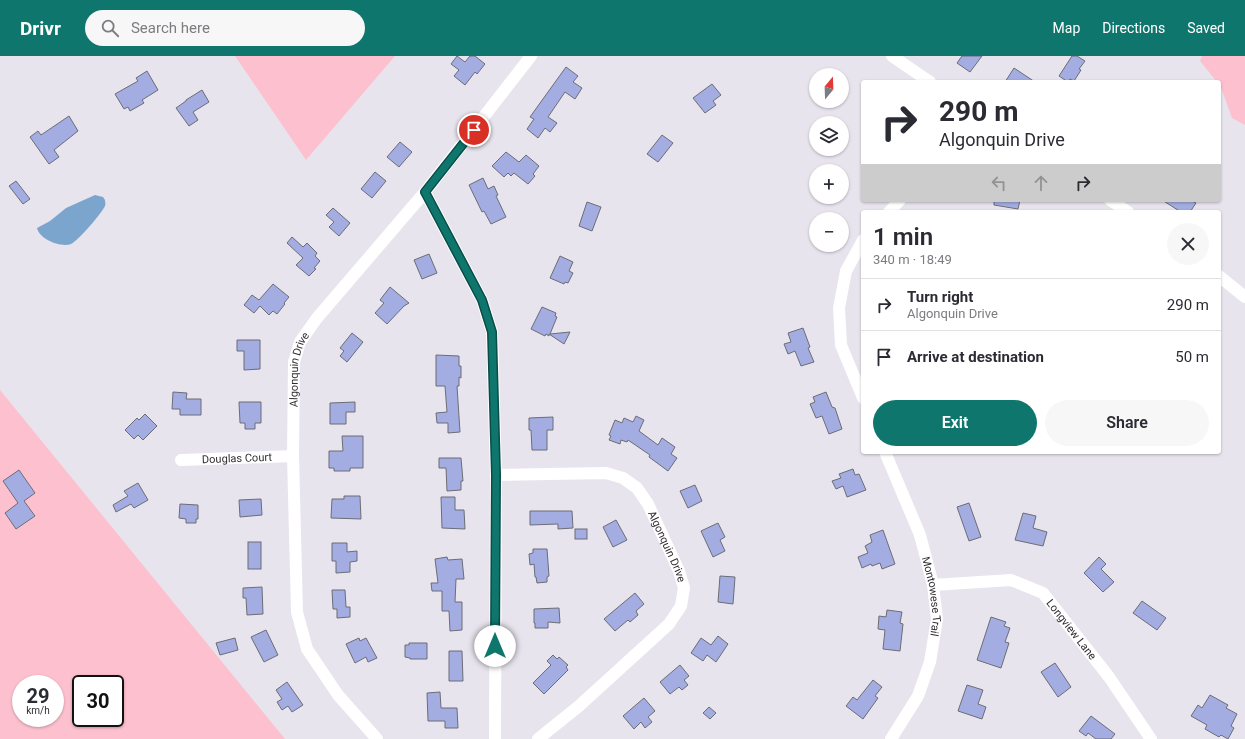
<!DOCTYPE html>
<meta charset="utf-8">
<style>
:root{--surface:#fff;--page:#f7f7f7;--text:#2b2b33;--muted:#7c7c81;--line:#e1e1e2;--accent:#0f766e}
body{margin:0;font-family:Roboto,sans-serif;background:var(--page);color:var(--text);height:100vh;display:flex;flex-direction:column;font-size:15px;white-space:nowrap}
*{box-sizing:border-box;margin:0}
p{font-size:13px;color:var(--muted)}
.icon{flex:none;width:22px;height:22px;fill:none;stroke:currentColor;stroke-width:2;stroke-linecap:round;stroke-linejoin:round}
.map{position:relative;flex:1;overflow:hidden}
.side{position:absolute;left:861px;top:154px;width:360px;height:244px;display:flex;flex-direction:column;background:var(--surface);border-radius:4px;box-shadow:0 1px 3px #0004}
.side>*{flex:none}
.top-card{position:absolute;left:861px;top:24px;width:360px;height:122px;border-radius:4px;box-shadow:0 1px 3px #0004;background:#fff;color:var(--text);overflow:hidden}
.needle{width:26px;rotate:19deg}
.buttons{position:absolute;left:809px;top:12px;display:grid;gap:8px}
.buttons a{display:grid;place-items:center;width:40px;height:40px;border-radius:50%;background:var(--surface);box-shadow:0 1px 3px #0004;font-size:20px}
.speed{position:absolute;left:12px;top:619px;display:flex;gap:8px;font-size:20px;font-weight:700;text-align:center}
.speed>*{display:grid;place-content:center;width:52px;height:52px;border-radius:50%;background:var(--surface);box-shadow:0 1px 3px #0004;line-height:1}
.speed small{font-size:10px;font-weight:400}
.speed .limit{border:2px solid #111;border-radius:6px;background:#fff;color:#111}
.pin{position:absolute;display:grid;place-items:center;width:34px;height:34px;color:#fff;margin:-17px;border:2px solid #fff;border-radius:50%;box-shadow:0 1px 4px #0007}
.me{position:absolute;width:44px;margin:-22px;rotate:0deg;stroke-linejoin:round;filter:drop-shadow(0 0 3px #0008)}
.turn{display:flex;align-items:center;gap:14px;height:84px;padding:0 12px;font-size:18px}
.turn .icon{width:52px;height:52px;stroke-width:2.5}
.turn b{display:block;font-size:28px;line-height:34px}
.lanes{display:flex;align-items:center;height:38px;padding:0 12px;background:#0003;justify-content:center;gap:20px;direction:ltr}
.lanes .off{opacity:.35}
.round{display:grid;place-items:center;flex:none;width:42px;height:42px;border-radius:21px;background:var(--page)}
.head{display:flex;align-items:center;justify-content:space-between;height:68px;padding:0 12px}
h1{font-size:24px;font-weight:600;line-height:30px}
.action{display:flex;gap:8px;margin-top:auto;padding:8px 12px}
.action a{flex:1;height:46px;border-radius:24px;background:var(--accent);color:#fff;font-size:16px;font-weight:600;line-height:46px;text-align:center}
.action a+a{background:var(--page);color:var(--text)}
ul{padding:0;list-style:none}
li{display:flex;align-items:center;gap:12px;height:52px;padding:0 12px;border-top:1px solid var(--line)}
li div{flex:1}
li b{display:block;font-size:15px}
li em{font-style:normal}
header{display:flex;align-items:center;gap:24px;box-sizing:border-box;height:56px;padding:0 20px;background:var(--accent);color:#fff}
header strong{font-size:19px}
nav{display:flex;gap:22px;margin-inline-start:auto;font-size:14px}
.search{width:280px;height:36px;background:var(--page);display:flex;align-items:center;gap:10px;box-sizing:border-box;padding:0 14px;border-radius:22px;color:var(--muted);font-size:15px}
.map>svg:first-child{display:block}
.green{fill:#fdc0ce;fill-rule:evenodd}
.water{fill:#7ca5ce}
.building{fill:#a4ade1;stroke:#6b6d76}
.lines{fill:none;stroke-linecap:round;stroke-linejoin:round}
.minor{stroke:#fff;stroke-width:12}
.route-casing{stroke:#0a4d48;stroke-width:10}
.route{stroke:#0f766e;stroke-width:7}
.labels{text-anchor:middle;stroke-width:4;stroke-linejoin:round;paint-order:stroke}
.street-label{font-size:11px;fill:#302e32;stroke:#fff}
</style>
<header>
<strong>Drivr</strong>
<div class="search"><svg class="icon" aria-label="search" viewBox="0 0 24 24"><circle cx="10" cy="10" r="6"/><path d="M15 15l6 6"/></svg>Search here</div>
<nav><a>Map</a><a>Directions</a><a>Saved</a></nav>
</header>
<div class="map">
<svg width="1245" height="683" viewBox="0 0 1245 683">
<rect width="100%" height="100%" fill="#e8e4ed"/>
<!-- green -->
<g class="green">
<polygon points="235,0 395,0 306,104"/>
<polygon points="1202,0 1245,0 1245,69 1232,62 1219,26 1217,26 1200,5"/>
<path d="M0,334L285,683H0ZM21,628H55V662H21ZM81,628H115V662H81Z"/>
</g>
<!-- water -->
<path class="water" d="M95,139L103,141L105,144C105,147 106,147 105,150C102,157 78,185 71,188C61,192 39,183 37,172L50,165L66,152Z"/>
<!-- building -->
<g class="building">
<polygon points="457,0 465,6 470,0 475,0 485,8 477,18 475,16 465,29 454,20 459,14 451,8"/>
<polygon points="962,0 982,0 970,16 957,7"/>
<polygon points="1072,0 1077,0 1085,5 1079,13 1081,14 1074,25 1070,23 1068,26 1059,20"/>
<polygon points="566,11 578,20 573,26 582,32 575,43 565,36 548,61 557,67 550,76 545,72 538,82 527,73 534,63 530,61"/>
<polygon points="1014,12 1035,26 1005,26"/>
<polygon points="147,15 158,34 142,44 144,47 130,55 128,51 124,53 115,38 138,25 136,22"/>
<polygon points="712,28 721,39 713,45 716,49 705,57 693,42"/>
<polygon points="202,34 209,46 193,56 198,64 189,70 176,52 186,45 186,44"/>
<polygon points="69,60 78,75 54,94 59,101 49,108 30,81 38,75 41,79"/>
<polygon points="662,79 673,87 658,106 647,98"/>
<polygon points="400,86 412,96 399,111 387,101"/>
<polygon points="506,96 519,106 526,99 539,110 533,118 535,120 528,128 514,117 511,120 508,117 504,121 492,110"/>
<polygon points="375,116 386,125 372,142 361,133"/>
<polygon points="483,122 488,133 494,130 498,139 496,140 506,161 491,168 484,155 482,156 469,129"/>
<polygon points="16,125 30,143 23,148 9,130"/>
<polygon points="994,144 1020,144 1018,153 994,149"/>
<polygon points="1162,144 1190,144 1196,147 1190,156 1181,156"/>
<polygon points="587,146 601,151 592,175 579,170"/>
<polygon points="333,152 350,167 339,180 329,171 334,166 326,159"/>
<polygon points="292,181 303,191 307,187 317,197 315,200 320,205 314,212 316,213 309,220 296,209 303,202 287,187"/>
<polygon points="429,198 437,217 422,223 414,204"/>
<polygon points="560,200 573,206 569,215 573,217 568,227 565,226 564,228 550,222"/>
<polygon points="273,228 289,241 284,247 285,248 277,258 273,255 269,259 260,250 254,257 244,249 252,239 259,244"/>
<polygon points="390,231 409,247 404,250 387,268 375,257 384,247 380,244"/>
<polygon points="542,251 556,257 555,260 557,261 550,278 570,276 564,288 549,278 549,280 546,278 545,280 531,273"/>
<polygon points="803,272 810,291 808,292 814,306 801,310 795,295 788,298 784,288 791,286 788,277"/>
<polygon points="352,277 363,286 347,306 340,300 344,295 340,292"/>
<polygon points="237,284 260,284 260,313 244,314 244,295 237,295"/>
<polygon points="436,299 459,300 459,310 461,310 461,322 459,321 459,330 457,330 460,376 448,377 448,367 437,367 436,357 447,356 445,330 436,330"/>
<polygon points="173,336 187,337 186,343 201,343 201,359 180,359 180,353 172,353"/>
<polygon points="826,336 832,351 835,352 842,373 829,378 822,360 816,362 810,348 815,346 813,341"/>
<polygon points="239,346 261,346 261,367 255,367 255,373 245,373 245,367 240,367"/>
<polygon points="355,346 355,356 346,356 346,368 330,368 330,347"/>
<polygon points="145,358 157,370 143,384 138,379 134,383 125,374 137,362 139,364"/>
<polygon points="636,360 644,364 639,375 658,389 662,382 675,391 671,398 677,402 668,415 649,401 650,399 628,384 627,386 621,384 620,388 609,384 611,380 609,379 615,364 622,367 624,362 633,366"/>
<polygon points="553,361 553,374 547,374 547,394 532,394 531,374 529,374 529,362"/>
<polygon points="342,380 363,380 363,412 350,412 350,415 334,415 334,412 329,412 329,395 343,395"/>
<polygon points="439,402 461,402 463,425 461,425 461,434 447,435 446,412 439,412"/>
<polygon points="853,413 855,419 859,418 866,434 847,441 843,430 836,433 832,425 841,422 839,418"/>
<polygon points="19,414 35,437 24,445 35,460 16,473 5,457 18,447 3,425"/>
<polygon points="138,427 148,444 134,452 131,448 116,456 113,449 128,440 124,435"/>
<polygon points="695,429 702,445 688,452 680,435"/>
<polygon points="344,440 360,440 361,463 331,462 332,443 344,443"/>
<polygon points="441,441 455,441 455,454 464,454 465,473 442,472"/>
<polygon points="261,443 262,459 240,461 239,444"/>
<polygon points="969,447 981,481 969,485 957,451"/>
<polygon points="180,448 198,449 198,463 196,463 196,467 186,467 186,463 179,462"/>
<polygon points="530,455 572,455 573,472 558,473 558,468 530,469"/>
<polygon points="1023,457 1036,460 1033,472 1047,476 1043,490 1015,484"/>
<polygon points="616,464 627,484 613,491 603,471"/>
<polygon points="718,467 725,481 720,484 725,495 713,501 701,475"/>
<rect x="575" y="473" width="12" height="10"/>
<polygon points="883,474 895,508 882,513 880,507 872,510 871,508 862,512 858,501 868,497 865,490 872,486 870,479"/>
<rect x="248" y="486" width="13" height="27"/>
<polygon points="332,487 347,487 347,496 357,495 357,505 350,506 350,516 336,517 336,505 332,505"/>
<polygon points="533,493 547,493 549,520 547,521 547,526 537,527 536,521 535,521 534,508 530,509 529,498 533,497"/>
<polygon points="447,501 448,504 462,503 464,523 456,523 455,546 462,546 462,574 450,575 449,555 442,555 442,535 432,535 431,527 438,527 435,503"/>
<polygon points="1099,501 1106,508 1101,513 1114,526 1103,536 1084,517"/>
<polygon points="720,520 735,521 733,548 718,546"/>
<polygon points="262,531 263,558 247,559 246,542 243,542 243,532"/>
<polygon points="332,534 345,534 346,551 350,551 350,561 337,562 337,553 333,553"/>
<polygon points="635,537 644,548 636,555 638,559 630,566 628,564 615,575 604,563"/>
<polygon points="1142,545 1166,562 1157,574 1133,557"/>
<polygon points="559,552 560,567 548,566 548,572 535,572 535,567 534,567 534,553"/>
<polygon points="887,554 902,556 900,567 903,568 900,595 883,593 885,574 878,573 879,560 886,561"/>
<polygon points="991,561 1006,566 1004,570 1010,572 1005,586 1009,587 1001,612 977,604"/>
<polygon points="266,574 278,599 264,606 251,581"/>
<polygon points="718,580 728,588 716,606 707,599 703,605 691,597 701,582 711,589"/>
<polygon points="235,582 238,594 220,599 216,587"/>
<polygon points="359,582 360,585 366,582 377,602 368,606 366,601 355,607 346,588"/>
<polygon points="409,587 427,587 427,603 410,603 410,602 405,601 405,589 409,589"/>
<polygon points="449,595 462,595 463,625 449,625"/>
<polygon points="553,599 557,603 559,601 568,609 566,611 568,614 544,638 533,627 551,609 547,605"/>
<polygon points="1055,607 1071,631 1058,641 1041,616"/>
<polygon points="680,609 689,620 684,624 688,629 682,634 679,631 670,638 660,626"/>
<polygon points="873,624 882,631 875,640 878,642 863,663 846,650 853,641 857,644"/>
<polygon points="287,626 303,649 292,656 288,650 282,654 277,646 282,643 276,634"/>
<polygon points="967,629 983,634 978,648 986,651 982,663 958,655"/>
<polygon points="440,636 441,652 457,652 458,672 445,672 445,665 428,665 427,637"/>
<polygon points="1210,639 1228,649 1226,652 1237,658 1231,670 1234,672 1228,683 1221,679 1219,681 1205,673 1207,669 1191,660 1198,649 1202,652"/>
<polygon points="644,642 655,655 648,661 652,666 645,672 641,666 634,673 623,660"/>
<polygon points="709,651 716,657 710,663 703,657"/>
<polygon points="1091,660 1115,678 1111,683 1096,683 1088,677 1086,680 1079,675"/>
</g>
<g class="lines">
<!-- minor -->
<g class="minor">
<polyline points="892,0 930,26"/>
<polyline points="425,136 482,244 492,276 496,419 495,683"/>
<polyline points="1110,144 1128,156"/>
<polyline points="889,156 900,144"/>
<polyline points="863,184 846,215 839,252 841,289 863,342"/>
<polyline points="1219,220 1245,241"/>
<path id="s1" d="M885,396L920,479L933,529L937,563L930,606L918,640L891,683"/>
<path id="s2" d="M181,404L293,400"/>
<path id="s3" d="M496,419L606,417L623,422L637,432L648,448L679,515L684,532L681,550L669,568L579,650L538,683"/>
<path id="s4" d="M933,529L1011,524L1043,537L1109,621L1151,683"/>
<path id="s5" d="M377,683L338,639L307,593L297,556L293,400L294,306L300,286L317,262L425,136L531,0"/>
</g>
</g>
<g class="lines">
<defs>
<polyline id="route" points="474,74 425,136 482,244 492,276 496,419 495,590"/>
</defs>
<!-- route casing -->
<use href="#route" class="route-casing"/>
<!-- route -->
<use href="#route" class="route"/>
</g>
<g class="labels">
<!-- street labels -->
<g class="street-label">
<text dy="4" stroke="none"><textPath href="#s5" startOffset="396">Algonquin Drive</textPath></text>
<text dy="4" stroke="none"><textPath href="#s2" startOffset="56">Douglas Court</textPath></text>
<text dy="4" stroke="none"><textPath href="#s3" startOffset="211">Algonquin Drive</textPath></text>
<text dy="4" stroke="none"><textPath href="#s1" startOffset="153">Montowese Trail</textPath></text>
<text dy="4" stroke="none"><textPath href="#s4" startOffset="159">Longview Lane</textPath></text>
</g>
</g>
</svg>
<div class="buttons">
<a><svg class="needle" viewBox="-14 -14 28 28"><path d="M0-13l5 13h-10z" fill="#e53935"/><path d="M0 13l5-13h-10z" fill="#7c7c81"/></svg></a>
<a><svg class="icon" aria-label="layers" viewBox="0 0 24 24"><path d="M12 4l9 5-9 5-9-5zM3 14l9 5 9-5"/></svg></a>
<a>+</a>
<a>−</a>
</div>
<div class="speed"><div>29<small>km/h</small></div><div class="limit">30</div></div>
<div class="pin" style="left:474px;top:74px;background:#d93025"><svg class="icon" aria-label="arrive" viewBox="0 0 24 24"><path d="M6 21V4h12l-3 4 3 4H6"/></svg></div>
<svg class="me" style="left:495px;top:590px" viewBox="-20 -20 40 40"><circle r="19" fill="#fff"/><path d="M0-13L10 11 0 6-10 11z" fill="#0f766e"/></svg>
<div class="top-card">
<div class="turn"><svg class="icon" aria-label="right" viewBox="0 0 24 24"><path d="M7 20v-9h11M14 6l5 5-5 5"/></svg><div><b>290 m</b>Algonquin Drive</div></div>
<div class="lanes"><svg class="icon off" aria-label="left" viewBox="0 0 24 24"><path d="M17 20v-9H6M10 6l-5 5 5 5"/></svg><svg class="icon off" aria-label="ahead" viewBox="0 0 24 24"><path d="M12 20V5M6 11l6-6 6 6"/></svg><svg class="icon" aria-label="right" viewBox="0 0 24 24"><path d="M7 20v-9h11M14 6l5 5-5 5"/></svg></div>
</div>
<section class="side">
<div class="head"><div><h1>1 min</h1><p>340 m · 18:49</p></div><a class="round"><svg class="icon" aria-label="close" viewBox="0 0 24 24"><path d="M6 6l12 12M18 6L6 18"/></svg></a></div>
<ul>
<li><svg class="icon" aria-label="right" viewBox="0 0 24 24"><path d="M7 20v-9h11M14 6l5 5-5 5"/></svg><div><b>Turn right</b><p>Algonquin Drive</p></div><em>290 m</em></li>
<li><svg class="icon" aria-label="arrive" viewBox="0 0 24 24"><path d="M6 21V4h12l-3 4 3 4H6"/></svg><div><b>Arrive at destination</b></div><em>50 m</em></li>
</ul>
<div class="action"><a>Exit</a><a>Share</a></div>
</section>
</div>
